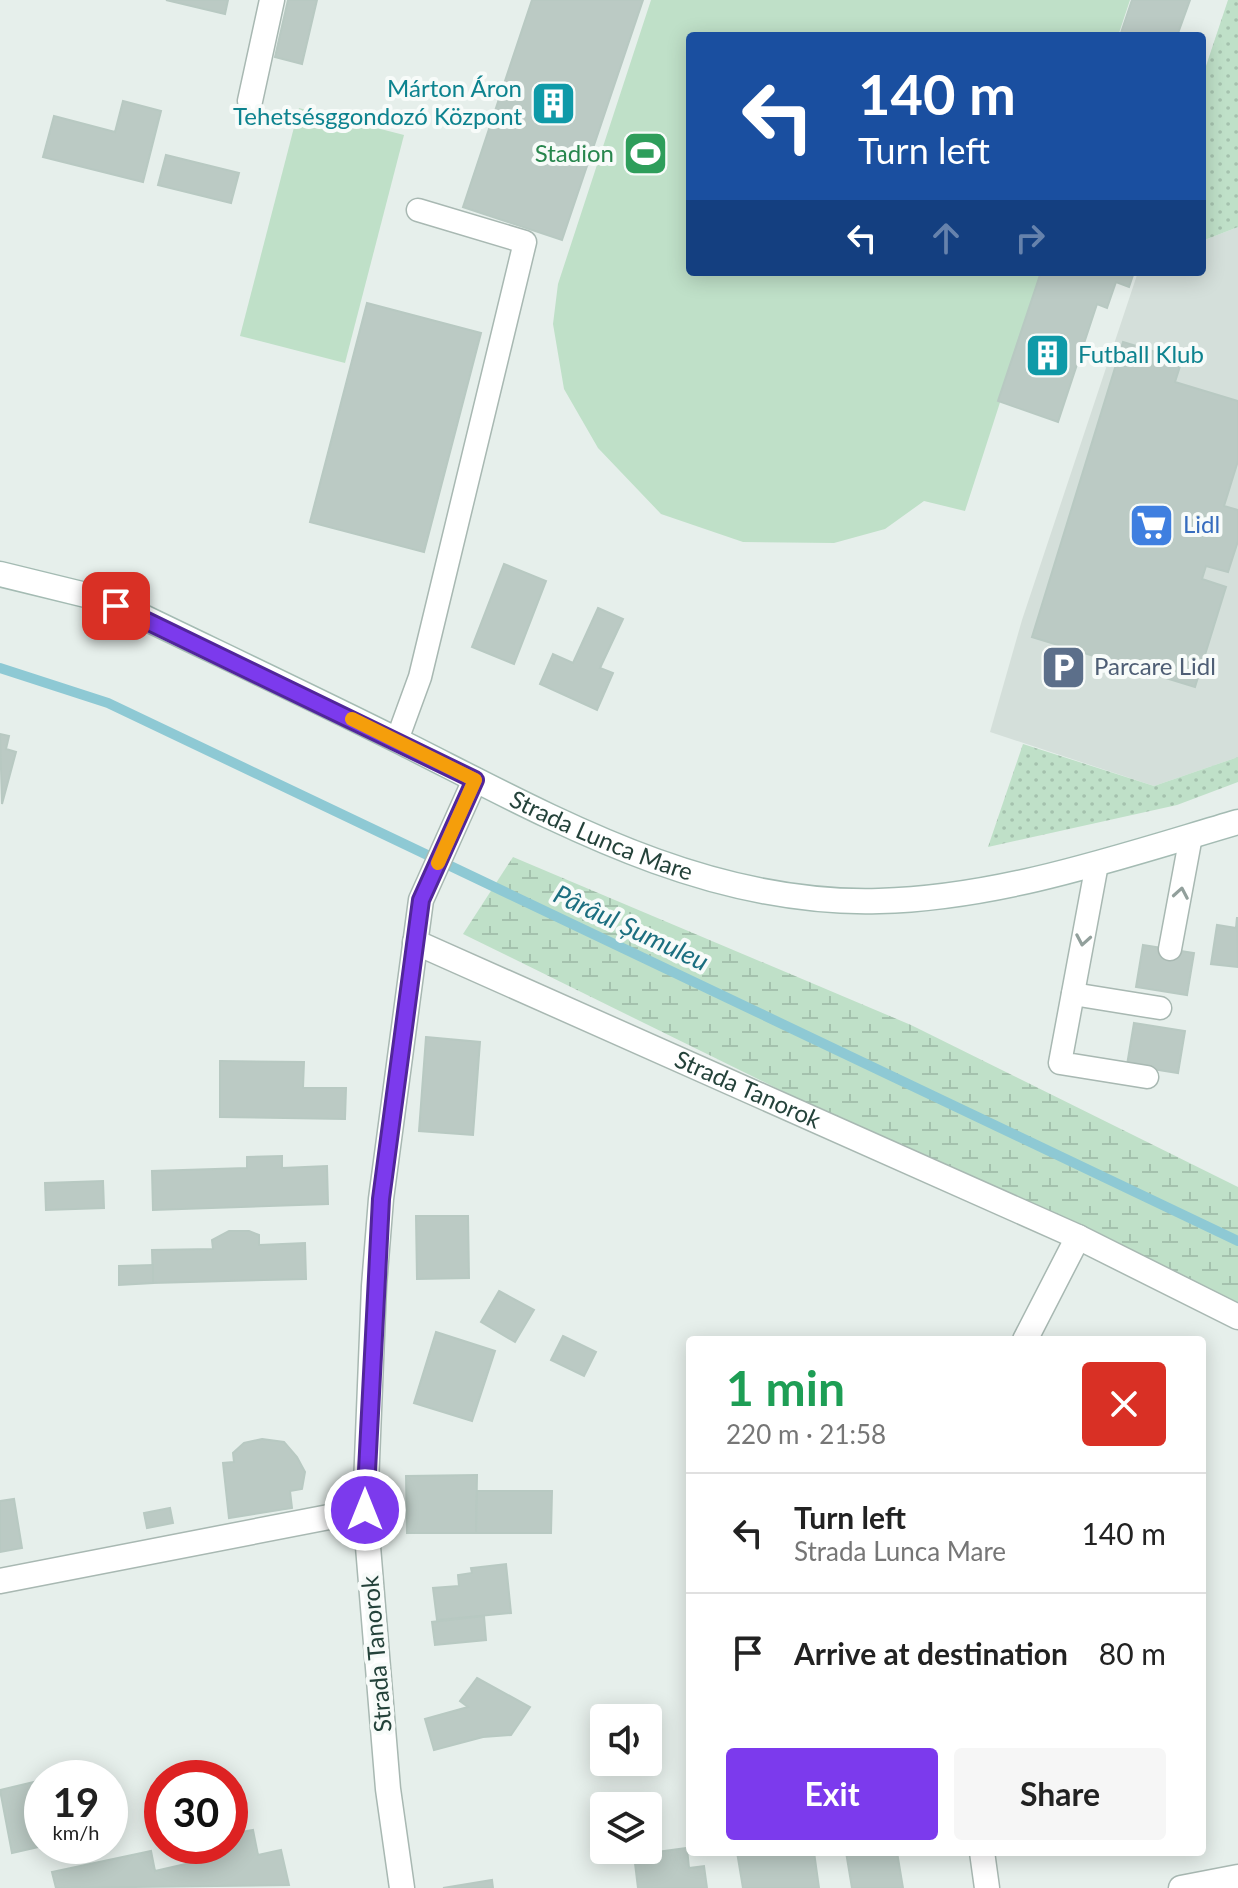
<!DOCTYPE html>
<meta charset="utf-8">
<style>
:root{--surface:#fff;--page:#f6f6f6;--text:#222;--muted:#767676;--line:#e0e0e0;--accent:#7c3aed}
body{margin:0;font-family:Lato,sans-serif;background:var(--page);color:var(--text);height:100vh;display:flex;flex-direction:column;font-size:30px;white-space:nowrap}
*{box-sizing:border-box;margin:0}
p{font-size:26px;color:var(--muted)}
.icon{flex:none;width:44px;height:44px;fill:none;stroke:currentColor;stroke-width:2;stroke-linecap:round;stroke-linejoin:round}
.map{position:relative;flex:1;overflow:hidden}
.drawer{position:absolute;left:686px;top:1336px;width:520px;height:520px;display:flex;flex-direction:column;background:var(--surface);border-radius:8px;box-shadow:0 4px 20px #0003}
.drawer>*{flex:none}
.hud{position:absolute;left:686px;top:32px;width:520px;height:244px;border-radius:8px;box-shadow:0 4px 20px #0003;background:#1a4fa0;color:#fff;overflow:hidden}
.controls{position:absolute;left:590px;top:1704px;display:grid;gap:16px}
.controls a{display:grid;place-items:center;width:72px;height:72px;border-radius:8px;background:var(--surface);box-shadow:0 4px 20px #0003;font-size:40px}
.speed{position:absolute;left:24px;top:1760px;display:flex;gap:16px;font-size:40px;font-weight:700;text-align:center}
.speed>*{display:grid;place-content:center;width:104px;height:104px;border-radius:50%;background:var(--surface);box-shadow:0 4px 20px #0003;line-height:1}
.speed small{font-size:20px;font-weight:400}
.speed .limit{border:12px solid #d22;background:#fff;color:#111}
.pin{position:absolute;display:grid;place-items:center;width:68px;height:68px;color:#fff;margin:-34px;border-radius:16px;box-shadow:0 4px 12px #0006}
.me{position:absolute;width:88px;margin:-44px;rotate:0deg;stroke-linejoin:round;filter:drop-shadow(0 0 6px #0008)}
.turn{display:flex;align-items:center;gap:28px;height:168px;padding:0 40px;font-size:36px}
.turn .icon{width:104px;height:104px;stroke-width:2.5}
.turn b{display:block;font-size:56px;line-height:68px}
.lanes{display:flex;align-items:center;height:76px;padding:0 40px;background:#0003;justify-content:center;gap:40px;direction:ltr}
.lanes .off{opacity:.35}
.round{display:grid;place-items:center;flex:none;width:84px;height:84px;border-radius:8px;background:var(--page)}
.head{display:flex;align-items:center;justify-content:space-between;height:136px;padding:0 40px}
h1{font-size:48px;font-weight:700;line-height:60px;color:#1e9e55}
.action{display:flex;gap:16px;margin-top:auto;padding:16px 40px}
.action a{flex:1;height:92px;border-radius:8px;background:var(--accent);color:#fff;font-size:32px;font-weight:700;line-height:92px;text-align:center}
.action a+a{background:var(--page);color:var(--text)}
ul{padding:0;list-style:none}
li{display:flex;align-items:center;gap:24px;height:120px;padding:0 40px;border-top:2px solid var(--line)}
li div{flex:1}
li b{display:block;font-size:30px}
li em{font-style:normal}
.map>svg:first-child{display:block}
.built{fill:#d4dfda}
.grass{fill:url(#grass-dots)}
.wetland{fill:url(#wetland-marsh)}
.green{fill:#bfe0c8}
.lines{fill:none;stroke-linecap:round;stroke-linejoin:round}
.stream{stroke:#8ec9d4;stroke-width:10}
.building{fill:#bbcac4;stroke:#b8c9c2;stroke-width:2}
.lane-casing{stroke:#a8b8b2;stroke-width:25}
.street-casing{stroke:#a8b8b2;stroke-width:27}
.secondary-casing{stroke:#a4bbb3;stroke-width:27}
.lane{stroke:#fff;stroke-width:22}
.street{stroke:#fff;stroke-width:24}
.secondary{stroke:#fff;stroke-width:24}
.oneway{stroke:#92a09c}
.route-casing{stroke:#51269a;stroke-width:20}
.route{stroke:#7c3aed;stroke-width:14}
.slow{stroke:#f59e0b;stroke-width:14}
.labels{text-anchor:middle;stroke-width:8;stroke-linejoin:round;paint-order:stroke}
.culture-label{font-size:24px;fill:#0d838f;stroke:#f7fbf9;text-anchor:end}
.leisure-label{font-size:24px;fill:#27864d;stroke:#f7fbf9;text-anchor:end}
.shop-label{font-size:24px;fill:#366cbe;stroke:#f7fbf9;text-anchor:start}
.service-label{font-size:24px;fill:#4e5e75;stroke:#f7fbf9;text-anchor:start}
.street-label{font-size:24px;fill:#24423a;stroke:#f7fbf9}
.water-label{font-size:26px;font-style:italic;fill:#1c6f80;stroke:#f7fbf9}
</style>
<div class="map">
<svg width="1238" height="1888" viewBox="0 0 1238 1888">
<defs>
<pattern id="grass-dots" width="8" height="8" patternUnits="userSpaceOnUse" patternTransform="scale(2)"><rect width="8" height="8" fill="#bfe0c8"/><path d="M2 2h.1M6 6h.1" fill="none" stroke="#a4c1ad" stroke-width="1.8" stroke-linecap="round"/></pattern>
<pattern id="wetland-marsh" width="20" height="14" patternUnits="userSpaceOnUse" patternTransform="scale(2)"><rect width="20" height="14" fill="#bfe0c8"/><path d="M1 5h8M5 5V1M11 12h8M15 12V8" fill="none" stroke="#a4c1ad"/></pattern>
</defs>
<rect width="100%" height="100%" fill="#e6efeb"/>
<!-- built -->
<polygon class="built" points="1238,227 1238,757 1154,786 990,732 1022,620 1138,272 1202,272 1202,241"/>
<!-- grass -->
<g class="grass">
<polygon points="1228,0 1238,0 1238,227 1202,241 1202,78"/>
<polygon points="1023,744 1154,786 1238,757 1238,782 1177,805 988,847"/>
</g>
<!-- wetland -->
<polygon class="wetland" points="513,857 911,1025 1238,1187 1238,1315 463,934"/>
<!-- green -->
<g class="green">
<polygon points="651,0 1130,0 1118,36 690,36 690,272 1042,272 965,511 924,501 885,529 834,543 743,542 661,514 598,448 564,389 553,324 558,284"/>
<polygon points="299,108 404,135 345,363 240,336"/>
</g>
<g class="lines">
<!-- stream -->
<polyline class="stream" points="0,668 108,703 1238,1241"/>
</g>
<!-- building -->
<g class="building">
<polygon points="166,0 228,0 225,14"/>
<polygon points="288,0 317,0 302,64 275,57"/>
<polygon points="532,0 643,0 562,240 463,207"/>
<polygon points="1132,0 1190,0 1177,36 1120,36"/>
<polygon points="123,101 161,111 143,182 43,157 54,116 115,132"/>
<polygon points="166,155 239,173 231,203 158,185"/>
<polygon points="1041,272 1134,272 1129,287 1116,282 1107,308 1097,304 1058,422 998,401"/>
<polygon points="367,303 481,333 424,552 310,522"/>
<polygon points="1123,342 1182,360 1175,382 1238,401 1238,461 1224,506 1238,510 1238,541 1228,572 1206,566 1202,579 1226,587 1195,687 1032,637"/>
<polygon points="504,564 546,581 514,664 472,647"/>
<polygon points="598,608 623,619 600,668 613,673 597,710 540,684 553,654 573,663"/>
<polygon points="0,734 9,736 6,749 16,752 2,804"/>
<polygon points="1237,917 1238,967 1211,964 1217,925 1236,928"/>
<polygon points="1143,945 1194,953 1187,995 1136,987"/>
<polygon points="1134,1023 1185,1031 1178,1073 1127,1065"/>
<polygon points="426,1037 480,1042 473,1135 419,1131"/>
<polygon points="220,1061 304,1062 303,1088 346,1088 345,1119 220,1117"/>
<polygon points="282,1156 282,1168 327,1166 328,1204 153,1210 152,1171 247,1168 247,1157"/>
<polygon points="103,1181 104,1208 46,1210 45,1183"/>
<polygon points="416,1216 468,1216 469,1278 417,1279"/>
<polygon points="229,1231 249,1231 259,1235 259,1245 305,1243 306,1279 153,1283 152,1250 213,1249 212,1240"/>
<polygon points="153,1265 153,1283 119,1285 119,1266"/>
<polygon points="499,1291 534,1310 515,1342 481,1322"/>
<polygon points="436,1332 495,1351 472,1421 414,1403"/>
<polygon points="563,1336 596,1352 584,1376 551,1360"/>
<polygon points="262,1439 284,1442 297,1457 305,1472 302,1489 290,1491 292,1508 229,1518 223,1463 234,1462 233,1453 244,1443"/>
<polygon points="477,1475 476,1533 407,1533 406,1476"/>
<polygon points="477,1491 552,1491 551,1533 476,1533"/>
<polygon points="14,1499 22,1548 0,1552 0,1501"/>
<polygon points="170,1508 173,1523 147,1528 144,1513"/>
<polygon points="506,1564 511,1613 437,1620 433,1588 459,1586 458,1575 472,1573 471,1568"/>
<polygon points="484,1616 486,1640 435,1645 432,1622"/>
<polygon points="477,1678 530,1707 511,1735 483,1737 434,1750 425,1719 468,1707 460,1701"/>
<polygon points="42,1780 43,1846 12,1853 0,1790"/>
<polygon points="253,1830 258,1855 281,1850 289,1885 56,1888 52,1872 151,1851 155,1871 190,1863 186,1846 230,1846 230,1834"/>
<polygon points="687,1848 689,1868 704,1866 707,1888 638,1888 634,1855"/>
<polygon points="737,1852 814,1852 819,1888 743,1888"/>
<polygon points="846,1852 897,1852 903,1888 852,1888"/>
<polygon points="492,1880 493,1888 443,1888"/>
</g>
<g class="lines">
<defs>
<g id="lane">
<polyline points="397,740 420,677 525,242 418,210"/>
<polyline points="1097,864 1060,1063 1147,1077"/>
<polyline points="1170,949 1191,836"/>
<polyline points="1073,994 1160,1008"/>
</g>
<g id="street">
<polyline points="250,101 272,0"/>
<path id="s1" d="M415,942L1078,1237L1238,1317"/>
<polyline points="1025,1340 1078,1237"/>
<polyline points="0,1581 365,1510"/>
<polyline points="982,1852 987,1888"/>
<polyline points="402,1888 388,1789 365,1510 374,1286 381,1199 421,900 475,780"/>
<polyline points="1181,1888 1238,1877"/>
</g>
<g id="secondary">
<path id="s2" d="M0,574L94,597L137,614C226,657 315,699 403,743C554,819 705,906 879,901C1001,898 1122,856 1238,822"/>
</g>
</defs>
<!-- lane casing -->
<use href="#lane" class="lane-casing"/>
<!-- street casing -->
<use href="#street" class="street-casing"/>
<!-- secondary casing -->
<use href="#secondary" class="secondary-casing"/>
<!-- lane -->
<use href="#lane" class="lane"/>
<!-- street -->
<use href="#street" class="street"/>
<!-- secondary -->
<use href="#secondary" class="secondary"/>
</g>
<!-- one-way arrows -->
<defs><path id="oneway-chevron" d="M-2-3.5L2.5 0L-2 3.5" fill="none" stroke-width="1.6" stroke-linecap="round" stroke-linejoin="round" transform="scale(2)"/></defs>
<g class="oneway">
<use href="#oneway-chevron" transform="translate(1181 893) rotate(-80)"/>
<use href="#oneway-chevron" transform="translate(1083 940) rotate(100)"/>
</g>
<g class="lines">
<defs>
<polyline id="route" points="116,606 475,780 421,900 381,1199 365,1510"/>
</defs>
<!-- route casing -->
<use href="#route" class="route-casing"/>
<!-- route -->
<use href="#route" class="route"/>
<!-- slow -->
<polyline class="slow" points="352,719 475,780 438,863"/>
</g>
<!-- icons -->
<defs>
<symbol id="building-square" viewBox="-11 -11 22 22"><rect x="-9" y="-9" width="18" height="18" rx="4" fill="#0f9aa8" stroke="#f7fbf9"/><path d="M-4-6H4V6H1V3H-1V6H-4ZM-2.5-4.3h1.7v1.8h-1.7ZM.8-4.3h1.7v1.8H.8ZM-2.5-1h1.7V.8h-1.7ZM.8-1h1.7V.8H.8Z" fill="#fff"/></symbol>
<symbol id="stadium-square" viewBox="-11 -11 22 22"><rect x="-9" y="-9" width="18" height="18" rx="4" fill="#2e9e5b" stroke="#f7fbf9"/><path d="M0-5a6.5 5 0 1 0 0 10a6.5 5 0 1 0 0-10ZM-3.5-1.8h7v3.6h-7Z" fill="#fff"/></symbol>
<symbol id="supermarket-square" viewBox="-11 -11 22 22"><rect x="-9" y="-9" width="18" height="18" rx="4" fill="#3f7fe0" stroke="#f7fbf9"/><path d="M-6-5.5h2.5l.6 2H6L4.5 2H-2.5L-4.4-4H-6ZM-1.5 3.2a1.3 1.3 0 1 0 .1 0ZM3 3.2a1.3 1.3 0 1 0 .1 0Z" fill="#fff"/></symbol>
<symbol id="parking-square" viewBox="-11 -11 22 22"><rect x="-9" y="-9" width="18" height="18" rx="4" fill="#5c6f8a" stroke="#f7fbf9"/><path d="M-3.5-5.5H1a3.5 3.5 0 0 1 0 7H-1V5.5H-3.5ZM-1-3.4V-.6H.8a1.4 1.4 0 0 0 0-2.8Z" fill="#fff"/></symbol>
</defs>
<g fill-rule="evenodd">
<use href="#building-square" x="528" y="78" width="51" height="51"/>
<use href="#stadium-square" x="620" y="128" width="51" height="51"/>
<use href="#building-square" x="1022" y="330" width="51" height="51"/>
<use href="#supermarket-square" x="1126" y="500" width="51" height="51"/>
<use href="#parking-square" x="1038" y="642" width="51" height="51"/>
</g>
<g class="labels">
<!-- culture labels -->
<g class="culture-label">
<text x="522" y="97">Márton Áron<tspan x="522" dy="28">Tehetsésggondozó Központ</tspan></text>
<text x="1078" y="363" text-anchor="start">Futball Klub</text>
</g>
<!-- leisure labels -->
<g class="leisure-label">
<text x="614" y="162">Stadion</text>
</g>
<!-- shop labels -->
<g class="shop-label">
<text x="1183" y="533">Lidl</text>
</g>
<!-- service labels -->
<g class="service-label">
<text x="1094" y="675">Parcare Lidl</text>
</g>
<!-- street labels -->
<g class="street-label">
<text dy="8" stroke="none"><textPath href="#s2" startOffset="658">Strada Lunca Mare</textPath></text>
<text dy="8" stroke="none"><textPath href="#s1" startOffset="364">Strada Tanorok</textPath></text>
<text transform="translate(377 1654) rotate(-95)" y="8">Strada Tanorok</text>
</g>
<!-- water labels -->
<g class="water-label">
<text transform="translate(631 928) rotate(25)" y="9">Pârâul Șumuleu</text>
</g>
</g>
</svg>
<div class="controls">
<a><svg class="icon" aria-label="sound" viewBox="0 0 24 24"><path d="M4 9h4l5-4v14l-5-4H4zM17 9q2 3 0 6"/></svg></a>
<a><svg class="icon" aria-label="layers" viewBox="0 0 24 24"><path d="M12 4l9 5-9 5-9-5zM3 14l9 5 9-5"/></svg></a>
</div>
<div class="speed"><div>19<small>km/h</small></div><div class="limit">30</div></div>
<div class="pin" style="left:116px;top:606px;background:#d93025"><svg class="icon" aria-label="arrive" viewBox="0 0 24 24"><path d="M6 21V4h12l-3 4 3 4H6"/></svg></div>
<svg class="me" style="left:365px;top:1510px" viewBox="-20 -20 40 40"><circle r="17" fill="#7c3aed" stroke="#fff" stroke-width="3"/><path d="M0-11L8 9 0 5-8 9z" fill="#fff"/></svg>
<div class="hud">
<div class="turn"><svg class="icon" aria-label="left" viewBox="0 0 24 24"><path d="M17 20v-9H6M10 6l-5 5 5 5"/></svg><div><b>140 m</b>Turn left</div></div>
<div class="lanes"><svg class="icon" aria-label="left" viewBox="0 0 24 24"><path d="M17 20v-9H6M10 6l-5 5 5 5"/></svg><svg class="icon off" aria-label="ahead" viewBox="0 0 24 24"><path d="M12 20V5M6 11l6-6 6 6"/></svg><svg class="icon off" aria-label="right" viewBox="0 0 24 24"><path d="M7 20v-9h11M14 6l5 5-5 5"/></svg></div>
</div>
<section class="drawer">
<div class="head"><div><h1>1 min</h1><p>220 m · 21:58</p></div><a class="round" style="background:#d93025;color:#fff"><svg class="icon" aria-label="close" viewBox="0 0 24 24"><path d="M6 6l12 12M18 6L6 18"/></svg></a></div>
<ul>
<li><svg class="icon" aria-label="left" viewBox="0 0 24 24"><path d="M17 20v-9H6M10 6l-5 5 5 5"/></svg><div><b>Turn left</b><p>Strada Lunca Mare</p></div><em>140 m</em></li>
<li><svg class="icon" aria-label="arrive" viewBox="0 0 24 24"><path d="M6 21V4h12l-3 4 3 4H6"/></svg><div><b>Arrive at destination</b></div><em>80 m</em></li>
</ul>
<div class="action"><a>Exit</a><a>Share</a></div>
</section>
</div>
